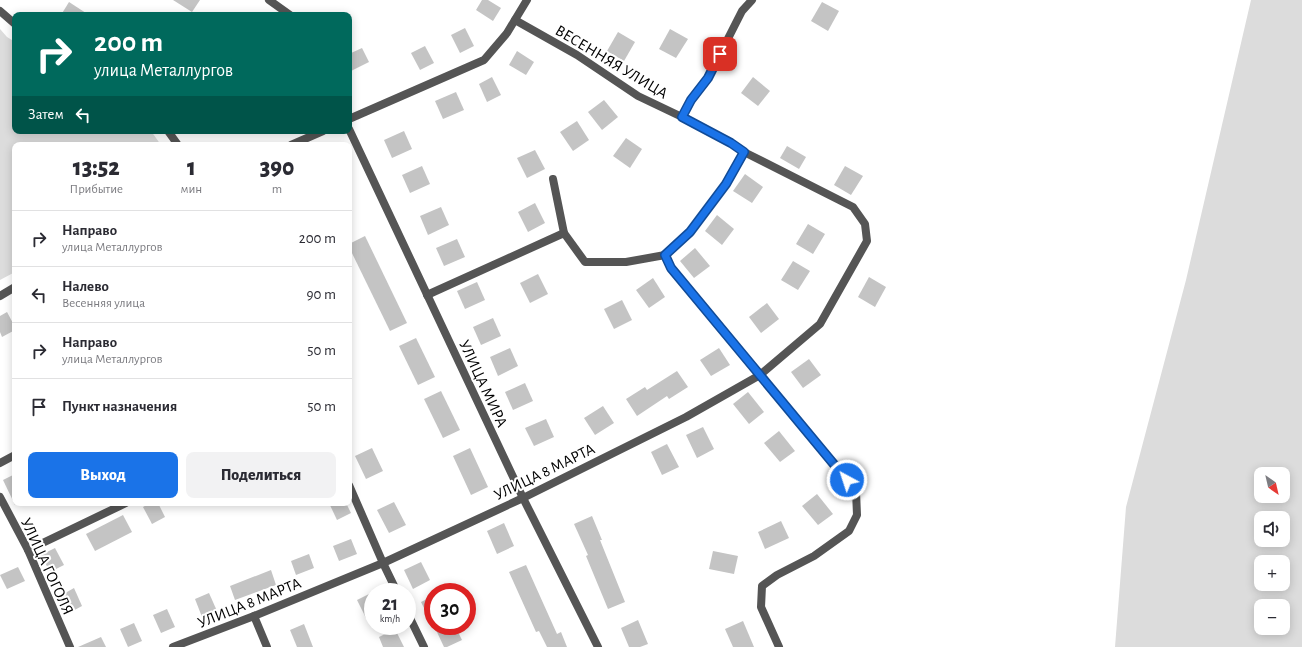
<!DOCTYPE html>
<html lang="ru">
<meta charset="utf-8">
<style>
:root{--surface:#fff;--page:#f2f2f3;--text:#2b2b33;--muted:#7c7c81;--line:#e1e1e2;--accent:#1a73e8}
body{margin:0;font-family:"Alegreya Sans",sans-serif;background:var(--page);color:var(--text);height:100vh;display:flex;flex-direction:column;font-size:15px;white-space:nowrap}
*{box-sizing:border-box;margin:0}
p{font-size:13px;color:var(--muted)}
.icon{flex:none;width:22px;height:22px;fill:none;stroke:currentColor;stroke-width:2;stroke-linecap:round;stroke-linejoin:round}
.map{position:relative;flex:1;overflow:hidden}
.panel{position:absolute;left:12px;top:142px;width:340px;height:364px;display:flex;flex-direction:column;background:var(--surface);border-radius:8px;box-shadow:0 2px 10px #0003}
.panel>*{flex:none}
.banner{position:absolute;left:12px;top:12px;width:340px;height:122px;border-radius:8px;box-shadow:0 2px 10px #0003;background:#00695c;color:#fff;overflow:hidden}
.needle{width:26px;rotate:146deg}
.buttons{position:absolute;left:1254px;top:467px;display:grid;gap:8px}
.buttons a{display:grid;place-items:center;width:36px;height:36px;border-radius:8px;background:var(--surface);box-shadow:0 2px 10px #0003;font-size:20px}
.speed{position:absolute;left:364px;top:583px;display:flex;gap:8px;font-size:20px;font-weight:700;text-align:center}
.speed>*{display:grid;place-content:center;width:52px;height:52px;border-radius:50%;background:var(--surface);box-shadow:0 2px 10px #0003;line-height:1}
.speed small{font-size:10px;font-weight:400}
.speed .limit{border:6px solid #d22;background:#fff;color:#111}
.pin{position:absolute;display:grid;place-items:center;width:34px;height:34px;color:#fff;margin:-17px;border-radius:8px;box-shadow:0 2px 6px #0006}
.me{position:absolute;width:44px;margin:-22px;rotate:320deg;stroke-linejoin:round;filter:drop-shadow(0 0 3px #0008)}
.turn{display:flex;align-items:center;gap:14px;height:84px;padding:0 16px;font-size:18px}
.turn .icon{width:52px;height:52px;stroke-width:2.5}
.turn b{display:block;font-size:28px;line-height:34px}
.then{display:flex;align-items:center;height:38px;padding:0 16px;background:#0003;gap:8px;font-size:15px}
.eta{display:flex;justify-content:space-evenly;align-items:center;height:68px;text-align:center}
.eta b{font-size:24px;font-weight:800;line-height:28px}
.action{display:flex;gap:8px;margin-top:auto;padding:8px 16px}
.action a{flex:1;height:46px;border-radius:8px;background:var(--accent);color:#fff;font-size:16px;font-weight:800;line-height:46px;text-align:center}
.action a+a{background:var(--page);color:var(--text)}
ul{padding:0;list-style:none}
li{display:flex;align-items:center;gap:12px;height:56px;padding:0 16px;border-top:1px solid var(--line)}
li div{flex:1}
li b{display:block;font-size:15px}
li em{font-style:normal}
.map>svg:first-child{display:block}
.green{fill:#dcdcdc;fill-rule:evenodd}
.building{fill:#c4c4c4}
.lines{fill:none;stroke-linecap:round;stroke-linejoin:round}
.street{stroke:#555;stroke-width:8}
.route-casing{stroke:#114b97;stroke-width:10}
.route{stroke:#1a73e8;stroke-width:7}
.labels{text-anchor:middle;stroke-width:4;stroke-linejoin:round;paint-order:stroke}
.street-label{font-size:16px;fill:#000;stroke:#fff}
</style>
<div class="map">
<svg width="1302" height="647" viewBox="0 0 1302 647">
<rect width="100%" height="100%" fill="#fff"/>
<!-- green -->
<g class="green">
<path d="M1251,0H1302V647H1115L1126,507L1186,280ZM1261,474H1283V496H1261ZM1261,518H1283V540H1261ZM1261,562H1283V584H1261ZM1261,606H1283V628H1261Z"/>
<polygon points="0,29 7,37 15,42 15,131 151,131 161,145 15,145 15,272 0,280"/>
</g>
<!-- building -->
<g class="building">
<polygon points="173,0 200,0 192,12"/>
<polygon points="482,0 488,0 501,8 493,21 476,10"/>
<polygon points="69,2 89,15 61,15"/>
<polygon points="822,2 839,11 828,31 811,21"/>
<polygon points="465,28 474,46 460,53 451,35"/>
<polygon points="670,29 688,39 676,58 659,49"/>
<polygon points="618,32 635,42 624,61 607,51"/>
<polygon points="425,46 434,63 420,70 411,53"/>
<polygon points="362,48 369,62 351,71 349,66 349,54"/>
<polygon points="517,51 534,62 526,75 509,65"/>
<polygon points="492,77 501,95 487,102 479,84"/>
<polygon points="753,77 770,91 758,106 741,93"/>
<polygon points="456,92 464,110 443,119 435,101"/>
<polygon points="604,100 618,117 602,130 588,112"/>
<polygon points="577,121 589,140 573,151 560,132"/>
<polygon points="404,131 412,149 392,158 384,140"/>
<polygon points="626,138 642,149 630,168 613,156"/>
<polygon points="787,146 806,157 799,169 780,158"/>
<polygon points="535,150 545,169 527,178 517,158"/>
<polygon points="422,166 430,184 410,193 402,175"/>
<polygon points="845,166 863,176 851,195 834,185"/>
<polygon points="745,174 763,187 752,203 733,191"/>
<polygon points="535,203 545,223 528,232 518,212"/>
<polygon points="441,207 449,225 428,235 420,216"/>
<polygon points="717,215 734,229 722,245 705,231"/>
<polygon points="808,224 825,234 813,254 796,244"/>
<polygon points="365,236 407,323 390,331 349,247 349,244"/>
<polygon points="457,239 465,257 444,266 436,248"/>
<polygon points="695,248 710,266 694,278 680,261"/>
<polygon points="793,261 810,271 798,290 781,280"/>
<polygon points="538,274 548,294 530,303 520,283"/>
<polygon points="869,277 886,287 875,307 858,297"/>
<polygon points="653,278 665,297 649,308 636,290"/>
<polygon points="477,282 485,300 465,309 457,291"/>
<polygon points="622,300 632,320 614,329 604,309"/>
<polygon points="767,303 779,319 761,333 749,317"/>
<polygon points="7,312 15,327 15,330 2,337 0,332 0,316"/>
<polygon points="493,318 501,336 481,345 473,327"/>
<polygon points="416,338 435,377 418,385 399,346"/>
<polygon points="510,348 518,366 498,376 490,357"/>
<polygon points="719,348 730,365 711,376 700,360"/>
<polygon points="809,359 821,375 803,388 791,372"/>
<polygon points="677,371 688,387 669,399 667,396 637,416 626,399 645,387 647,390"/>
<polygon points="525,383 533,401 513,410 505,392"/>
<polygon points="441,391 460,430 443,438 424,399"/>
<polygon points="748,392 764,412 749,424 733,404"/>
<polygon points="603,406 614,423 595,435 584,418"/>
<polygon points="546,419 554,437 534,446 525,428"/>
<polygon points="703,427 714,449 697,458 686,435"/>
<polygon points="779,431 795,451 780,462 764,443"/>
<polygon points="667,444 679,467 662,475 651,452"/>
<polygon points="372,448 383,471 366,479 355,456"/>
<polygon points="470,448 488,487 471,495 453,456"/>
<polygon points="15,474 15,505 3,480"/>
<polygon points="817,494 833,514 818,525 802,506"/>
<polygon points="394,502 406,525 389,533 377,510"/>
<polygon points="150,503 158,503 165,517 152,524 143,507"/>
<polygon points="329,503 346,503 351,513 337,520"/>
<polygon points="123,515 132,532 95,551 86,534"/>
<polygon points="592,516 602,540 600,540 625,602 608,609 586,556 588,555 574,524"/>
<polygon points="781,521 789,538 765,549 758,532"/>
<polygon points="504,523 514,546 497,554 487,531"/>
<polygon points="351,539 357,554 339,561 333,546"/>
<polygon points="55,548 64,565 50,572 41,555"/>
<polygon points="713,551 738,556 734,574 709,569"/>
<polygon points="309,554 314,568 296,575 291,561"/>
<polygon points="421,562 430,580 413,589 404,570"/>
<polygon points="526,565 557,634 561,632 567,647 547,647 539,631 536,632 509,572"/>
<polygon points="18,567 25,581 7,589 0,575"/>
<polygon points="271,570 276,585 235,600 230,586"/>
<polygon points="74,588 82,606 69,613 60,596"/>
<polygon points="373,592 373,615 366,618 357,600"/>
<polygon points="209,593 217,611 202,617 195,599"/>
<polygon points="433,596 433,626 421,602"/>
<polygon points="167,609 175,627 161,633 153,615"/>
<polygon points="638,620 648,644 640,647 629,647 621,628"/>
<polygon points="743,621 754,647 733,647 725,629"/>
<polygon points="134,623 142,641 128,647 120,629"/>
<polygon points="304,624 313,647 297,647 290,630"/>
<polygon points="444,626 455,626 462,640 447,647 444,647 436,630"/>
<polygon points="395,629 404,647 383,647 379,637"/>
<polygon points="101,637 106,647 78,647"/>
</g>
<g class="lines">
<!-- street -->
<g class="street">
<polyline points="269,0 290,15"/>
<polyline points="0,11 15,24"/>
<polyline points="682,117 691,100 708,78 742,11 752,0"/>
<polyline points="349,119 484,60 507,33 527,0"/>
<polyline points="349,129 523,498 598,647"/>
<polyline points="168,131 178,145"/>
<polyline points="291,145 323,131"/>
<polyline points="553,179 564,233"/>
<polyline points="665,255 671,268 856,491 857,515 849,531 814,556 777,575 762,586 761,607 779,647"/>
<polyline points="427,295 564,233 585,262 626,262 665,255 690,232 726,184 744,152"/>
<polyline points="0,296 15,287"/>
<polyline points="0,463 15,455"/>
<polyline points="349,485 383,563 397,592"/>
<polyline points="0,497 28,550 70,647"/>
<polyline points="28,550 126,503"/>
<polyline points="407,612 424,647"/>
<polyline points="254,616 267,647"/>
<polyline points="173,647 254,616 383,563 523,498 686,417 760,375 820,324 867,241 865,224 853,207 744,152 731,143 682,117 638,96 577,55 515,20"/>
</g>
</g>
<g class="lines">
<defs>
<polyline id="route" points="720,54 708,78 691,100 682,117 731,143 744,152 726,184 690,232 665,255 671,268 847,480"/>
</defs>
<!-- route casing -->
<use href="#route" class="route-casing"/>
<!-- route -->
<use href="#route" class="route"/>
</g>
<g class="labels">
<!-- street labels -->
<g class="street-label">
<text transform="translate(612 61) rotate(31)" y="6">ВЕСЕННЯЯ УЛИЦА</text>
<text transform="translate(484 383) rotate(65)" y="6">УЛИЦА МИРА</text>
<text transform="translate(544 471) rotate(-26)" y="6">УЛИЦА 8 МАРТА</text>
<text transform="translate(48 566) rotate(65)" y="6">УЛИЦА ГОГОЛЯ</text>
<text transform="translate(249 602) rotate(-22)" y="6">УЛИЦА 8 МАРТА</text>
</g>
</g>
</svg>
<div class="buttons">
<a><svg class="needle" viewBox="-14 -14 28 28"><path d="M0-13l5 13h-10z" fill="#e53935"/><path d="M0 13l5-13h-10z" fill="#7c7c81"/></svg></a>
<a><svg class="icon" aria-label="sound" viewBox="0 0 24 24"><path d="M4 9h4l5-4v14l-5-4H4zM17 9q2 3 0 6"/></svg></a>
<a>+</a>
<a>−</a>
</div>
<div class="speed"><div>21<small>km/h</small></div><div class="limit">30</div></div>
<div class="pin" style="left:720px;top:54px;background:#d93025"><svg class="icon" aria-label="arrive" viewBox="0 0 24 24"><path d="M6 21V4h12l-3 4 3 4H6"/></svg></div>
<svg class="me" style="left:847px;top:480px" viewBox="-20 -20 40 40"><circle r="17" fill="#1a73e8" stroke="#fff" stroke-width="3"/><path d="M0-11L8 9 0 5-8 9z" fill="#fff"/></svg>
<div class="banner">
<div class="turn"><svg class="icon" aria-label="right" viewBox="0 0 24 24"><path d="M7 20v-9h11M14 6l5 5-5 5"/></svg><div><b>200 m</b>улица Металлургов</div></div>
<div class="then">Затем<svg class="icon" aria-label="left" viewBox="0 0 24 24"><path d="M17 20v-9H6M10 6l-5 5 5 5"/></svg></div>
</div>
<section class="panel">
<div class="eta">
<div><b>13:52</b><p>Прибытие</p></div>
<div><b>1</b><p>мин</p></div>
<div><b>390</b><p>m</p></div>
</div>
<ul>
<li><svg class="icon" aria-label="right" viewBox="0 0 24 24"><path d="M7 20v-9h11M14 6l5 5-5 5"/></svg><div><b>Направо</b><p>улица Металлургов</p></div><em>200 m</em></li>
<li><svg class="icon" aria-label="left" viewBox="0 0 24 24"><path d="M17 20v-9H6M10 6l-5 5 5 5"/></svg><div><b>Налево</b><p>Весенняя улица</p></div><em>90 m</em></li>
<li><svg class="icon" aria-label="right" viewBox="0 0 24 24"><path d="M7 20v-9h11M14 6l5 5-5 5"/></svg><div><b>Направо</b><p>улица Металлургов</p></div><em>50 m</em></li>
<li><svg class="icon" aria-label="arrive" viewBox="0 0 24 24"><path d="M6 21V4h12l-3 4 3 4H6"/></svg><div><b>Пункт назначения</b></div><em>50 m</em></li>
</ul>
<div class="action"><a>Выход</a><a>Поделиться</a></div>
</section>
</div>
